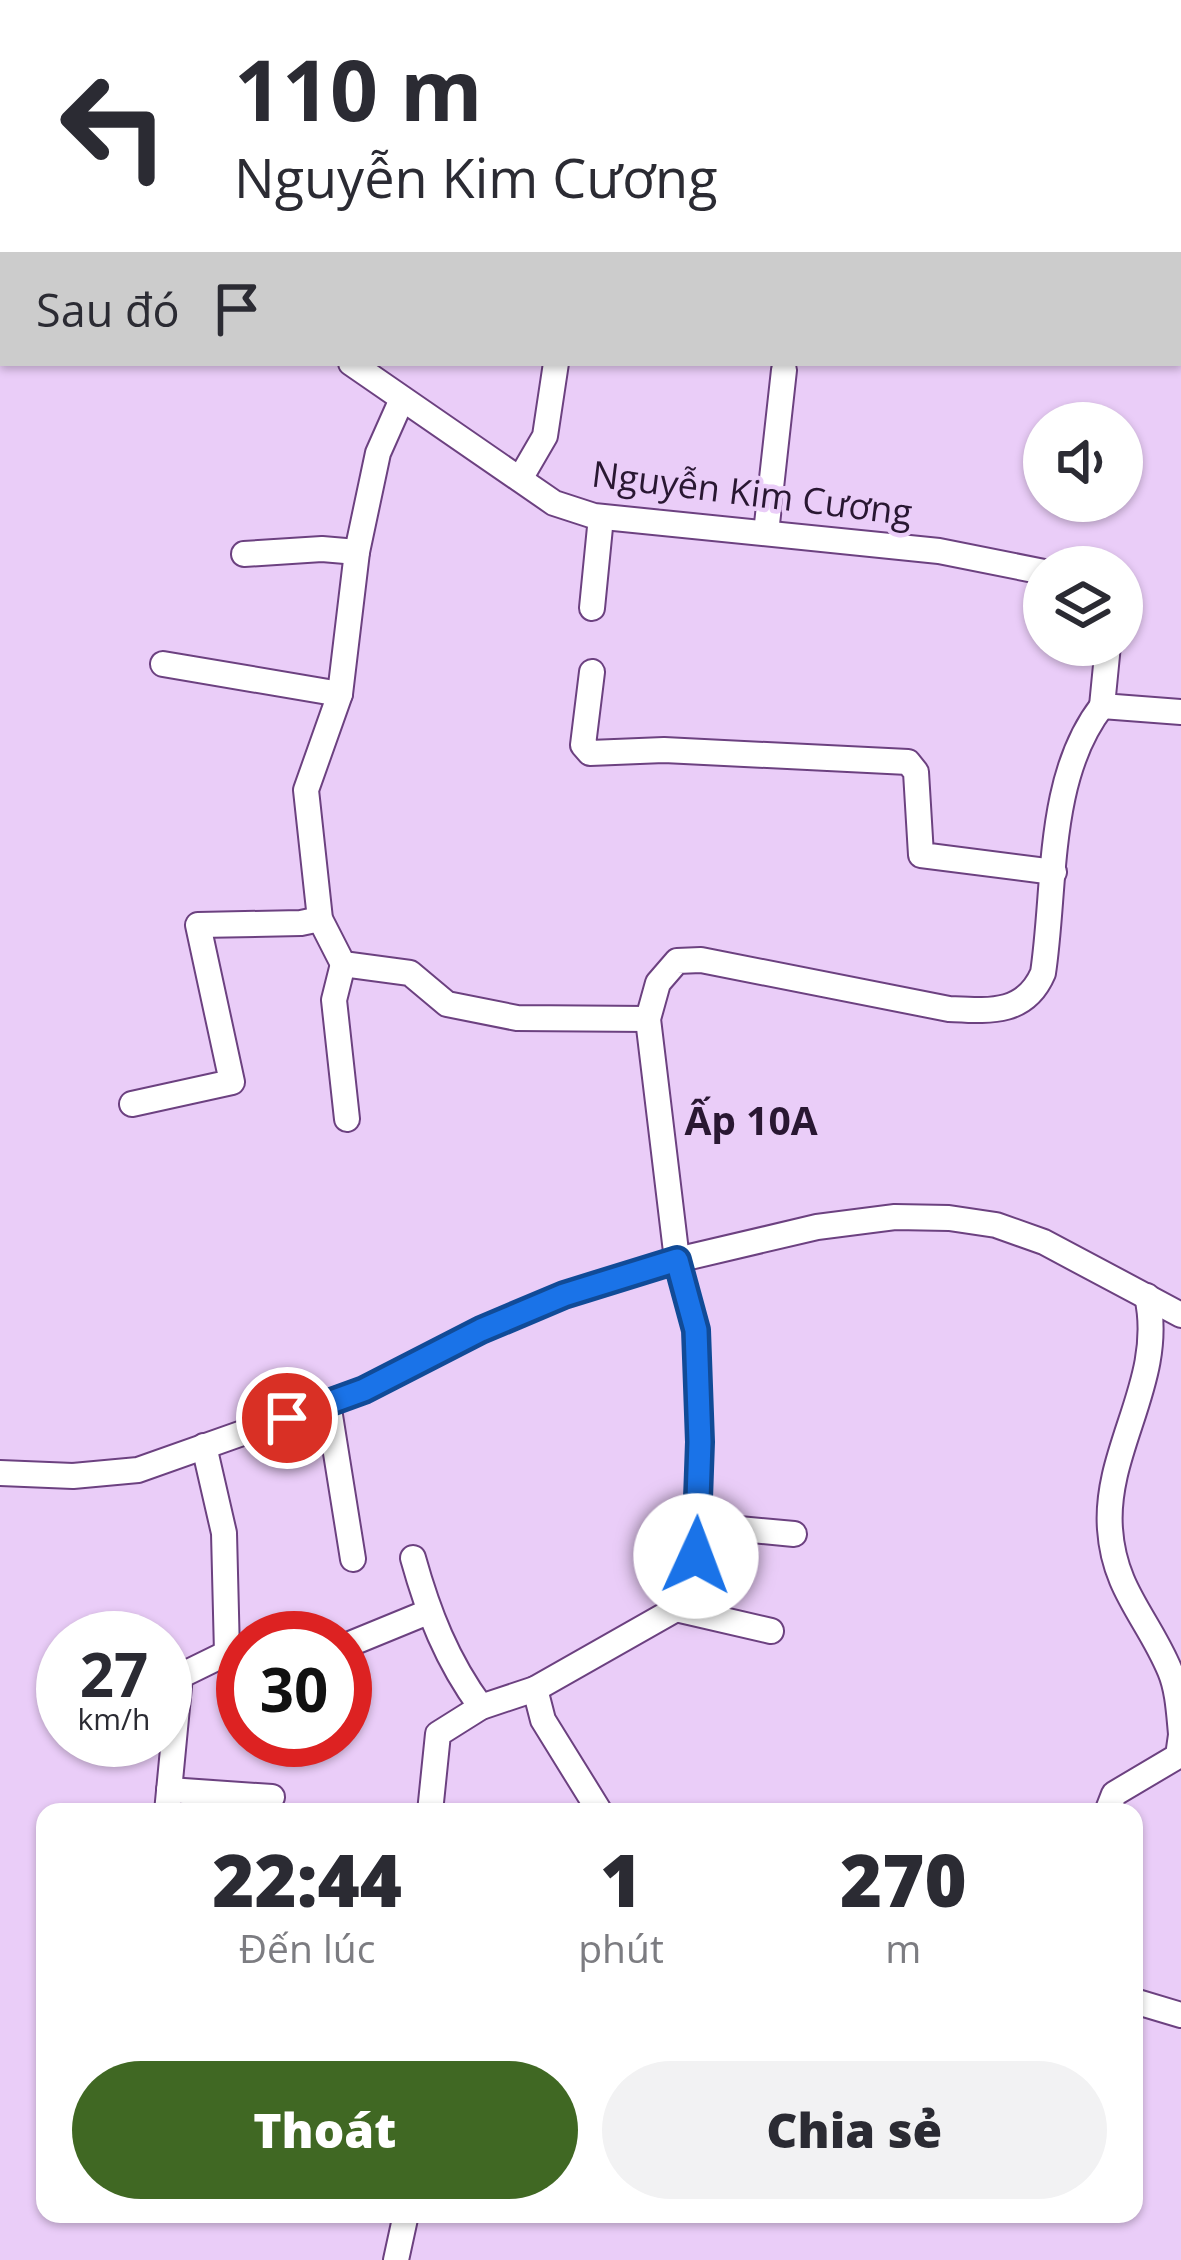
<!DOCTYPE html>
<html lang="vi">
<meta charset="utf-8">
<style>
:root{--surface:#fff;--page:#f2f2f3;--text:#2b2b33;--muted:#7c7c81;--accent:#406823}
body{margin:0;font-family:"Open Sans",sans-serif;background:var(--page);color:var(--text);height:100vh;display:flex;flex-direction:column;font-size:45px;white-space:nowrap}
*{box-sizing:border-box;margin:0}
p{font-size:39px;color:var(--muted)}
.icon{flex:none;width:66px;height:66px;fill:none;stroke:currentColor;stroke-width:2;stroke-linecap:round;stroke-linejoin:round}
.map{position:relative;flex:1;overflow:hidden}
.drawer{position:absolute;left:36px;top:1803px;width:1107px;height:420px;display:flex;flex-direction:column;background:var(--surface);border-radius:24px;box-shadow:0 3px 9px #0004}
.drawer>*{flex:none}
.top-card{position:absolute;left:0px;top:0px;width:1182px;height:366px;box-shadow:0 3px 9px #0004;background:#fff;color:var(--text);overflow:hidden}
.controls{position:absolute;left:1023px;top:402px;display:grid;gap:24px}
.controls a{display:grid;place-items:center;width:120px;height:120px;border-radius:50%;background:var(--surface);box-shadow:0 3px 9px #0004;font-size:60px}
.speed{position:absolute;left:36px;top:1611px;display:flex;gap:24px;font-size:60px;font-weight:700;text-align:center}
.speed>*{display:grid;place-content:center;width:156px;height:156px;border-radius:50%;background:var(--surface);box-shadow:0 3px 9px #0004;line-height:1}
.speed small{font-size:30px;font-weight:400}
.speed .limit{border:18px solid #d22;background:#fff;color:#111}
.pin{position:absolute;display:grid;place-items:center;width:102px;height:102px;color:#fff;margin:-51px;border:6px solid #fff;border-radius:50%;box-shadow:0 3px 12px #0007}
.me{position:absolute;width:132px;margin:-66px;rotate:2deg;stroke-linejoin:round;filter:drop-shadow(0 0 9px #0008)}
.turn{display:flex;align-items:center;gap:42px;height:252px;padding:0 36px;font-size:54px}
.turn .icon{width:156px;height:156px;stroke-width:2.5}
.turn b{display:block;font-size:84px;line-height:102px}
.then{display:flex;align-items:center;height:114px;padding:0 36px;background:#0003;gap:24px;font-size:45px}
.eta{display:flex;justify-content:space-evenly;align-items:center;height:204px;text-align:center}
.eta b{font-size:72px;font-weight:800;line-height:84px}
.cta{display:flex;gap:24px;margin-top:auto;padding:24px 36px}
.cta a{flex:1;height:138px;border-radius:72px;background:var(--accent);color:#fff;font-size:48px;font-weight:800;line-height:138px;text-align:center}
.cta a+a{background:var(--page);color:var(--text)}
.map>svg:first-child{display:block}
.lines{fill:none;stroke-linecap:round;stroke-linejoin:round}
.minor-casing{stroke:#6c4180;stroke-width:28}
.major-casing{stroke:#6c4180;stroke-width:34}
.minor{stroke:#fff;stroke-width:24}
.major{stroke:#fff;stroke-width:30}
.route-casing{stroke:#114b97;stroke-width:30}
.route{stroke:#1a73e8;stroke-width:21}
.labels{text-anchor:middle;stroke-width:9;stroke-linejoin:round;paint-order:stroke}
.street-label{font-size:36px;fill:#291732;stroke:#eacdf8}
.neighbourhood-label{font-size:39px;font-weight:bold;fill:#291732;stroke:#eacdf8}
</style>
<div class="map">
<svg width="1181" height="2260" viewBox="0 0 1181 2260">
<rect width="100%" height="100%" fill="#eacdf8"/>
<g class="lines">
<defs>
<g id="minor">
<polyline points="427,3 428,0"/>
<polyline points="604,3 604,0"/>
<polyline points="0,98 3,100"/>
<polyline points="351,363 554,503 594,516 939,551 1044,572"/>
<polyline points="402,399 378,453 357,552 340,694 306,790 320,919 343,964 410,973 447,1004 517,1018 648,1019"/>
<polyline points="520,479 545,436 556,363"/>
<polyline points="766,533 784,370"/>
<polyline points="244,554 322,549 357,552"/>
<polyline points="592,608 601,517"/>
<polyline points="1108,645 1102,706 1181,712"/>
<polyline points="163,664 340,694"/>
<polyline points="592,672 583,745 590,753 664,750 908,762 916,772 921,855 1054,872"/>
<polyline points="343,964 334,1000 347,1119"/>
<polyline points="132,1104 232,1082 198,925 301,923 320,919"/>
<path d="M1147,1296C1166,1380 1104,1449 1110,1529C1114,1590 1148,1618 1170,1671C1178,1690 1179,1713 1181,1734"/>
<polyline points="328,1403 353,1559"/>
<polyline points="204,1446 224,1533 227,1653"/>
<polyline points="0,1473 73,1476 138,1470 364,1390 481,1330 564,1295 677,1260 817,1227 895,1217 949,1218 996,1225 1044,1242 1181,1315"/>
<polyline points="697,1525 794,1534"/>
<path d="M413,1558C428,1612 447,1661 481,1707"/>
<polyline points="676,1609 771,1631"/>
<polyline points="345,1646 428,1612"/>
<polyline points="169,1790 272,1797"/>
<polyline points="167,1812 180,1676 227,1653 241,1655"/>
<polyline points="430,1812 438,1734 481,1707 535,1689"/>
<path d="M600,1812L543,1720L535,1689L676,1609L691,1596L694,1585L700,1442L696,1331L677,1260L648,1019L658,983L677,961L701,960L949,1009C989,1011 1025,1015 1043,973C1056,887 1046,778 1102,706"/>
<polyline points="1107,1812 1114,1794 1178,1756 1181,1735"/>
<polyline points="1134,2001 1181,2015"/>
<polyline points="396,2260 406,2214"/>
</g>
<g id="major">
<polyline points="992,0 999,3"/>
<polyline points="1179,75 1181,76"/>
</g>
</defs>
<!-- minor casing -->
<use href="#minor" class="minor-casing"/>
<!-- major casing -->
<use href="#major" class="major-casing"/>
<!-- minor -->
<use href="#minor" class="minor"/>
<!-- major -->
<use href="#major" class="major"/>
</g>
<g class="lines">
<defs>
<polyline id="route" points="287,1418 364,1390 481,1330 564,1295 677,1260 696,1330 700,1442 696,1556"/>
</defs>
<!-- route casing -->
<use href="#route" class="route-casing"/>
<!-- route -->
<use href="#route" class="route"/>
</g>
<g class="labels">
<!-- street labels -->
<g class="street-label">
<text transform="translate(752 493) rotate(7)" y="13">Nguyễn Kim Cương</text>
</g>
<!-- neighbourhood labels -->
<g class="neighbourhood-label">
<text x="751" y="1135">Ấp 10A</text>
</g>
</g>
</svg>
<div class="controls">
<a><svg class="icon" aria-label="sound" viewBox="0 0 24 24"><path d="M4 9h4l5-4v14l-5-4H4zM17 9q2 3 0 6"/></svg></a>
<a><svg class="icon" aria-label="layers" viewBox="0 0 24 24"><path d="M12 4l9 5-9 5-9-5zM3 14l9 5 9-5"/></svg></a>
</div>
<div class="speed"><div>27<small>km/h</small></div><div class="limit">30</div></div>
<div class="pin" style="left:287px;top:1418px;background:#d93025"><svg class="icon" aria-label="arrive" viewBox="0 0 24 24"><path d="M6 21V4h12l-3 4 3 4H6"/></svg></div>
<svg class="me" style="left:696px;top:1556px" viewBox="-20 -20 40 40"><circle r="19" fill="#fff"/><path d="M0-13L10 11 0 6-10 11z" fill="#1a73e8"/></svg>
<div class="top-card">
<div class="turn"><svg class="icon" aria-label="left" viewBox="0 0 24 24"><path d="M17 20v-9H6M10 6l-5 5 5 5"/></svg><div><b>110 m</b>Nguyễn Kim Cương</div></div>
<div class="then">Sau đó<svg class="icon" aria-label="arrive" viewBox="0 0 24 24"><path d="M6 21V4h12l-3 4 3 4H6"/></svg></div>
</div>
<section class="drawer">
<div class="eta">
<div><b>22:44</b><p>Đến lúc</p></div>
<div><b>1</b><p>phút</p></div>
<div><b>270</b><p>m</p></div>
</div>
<div class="cta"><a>Thoát</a><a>Chia sẻ</a></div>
</section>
</div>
